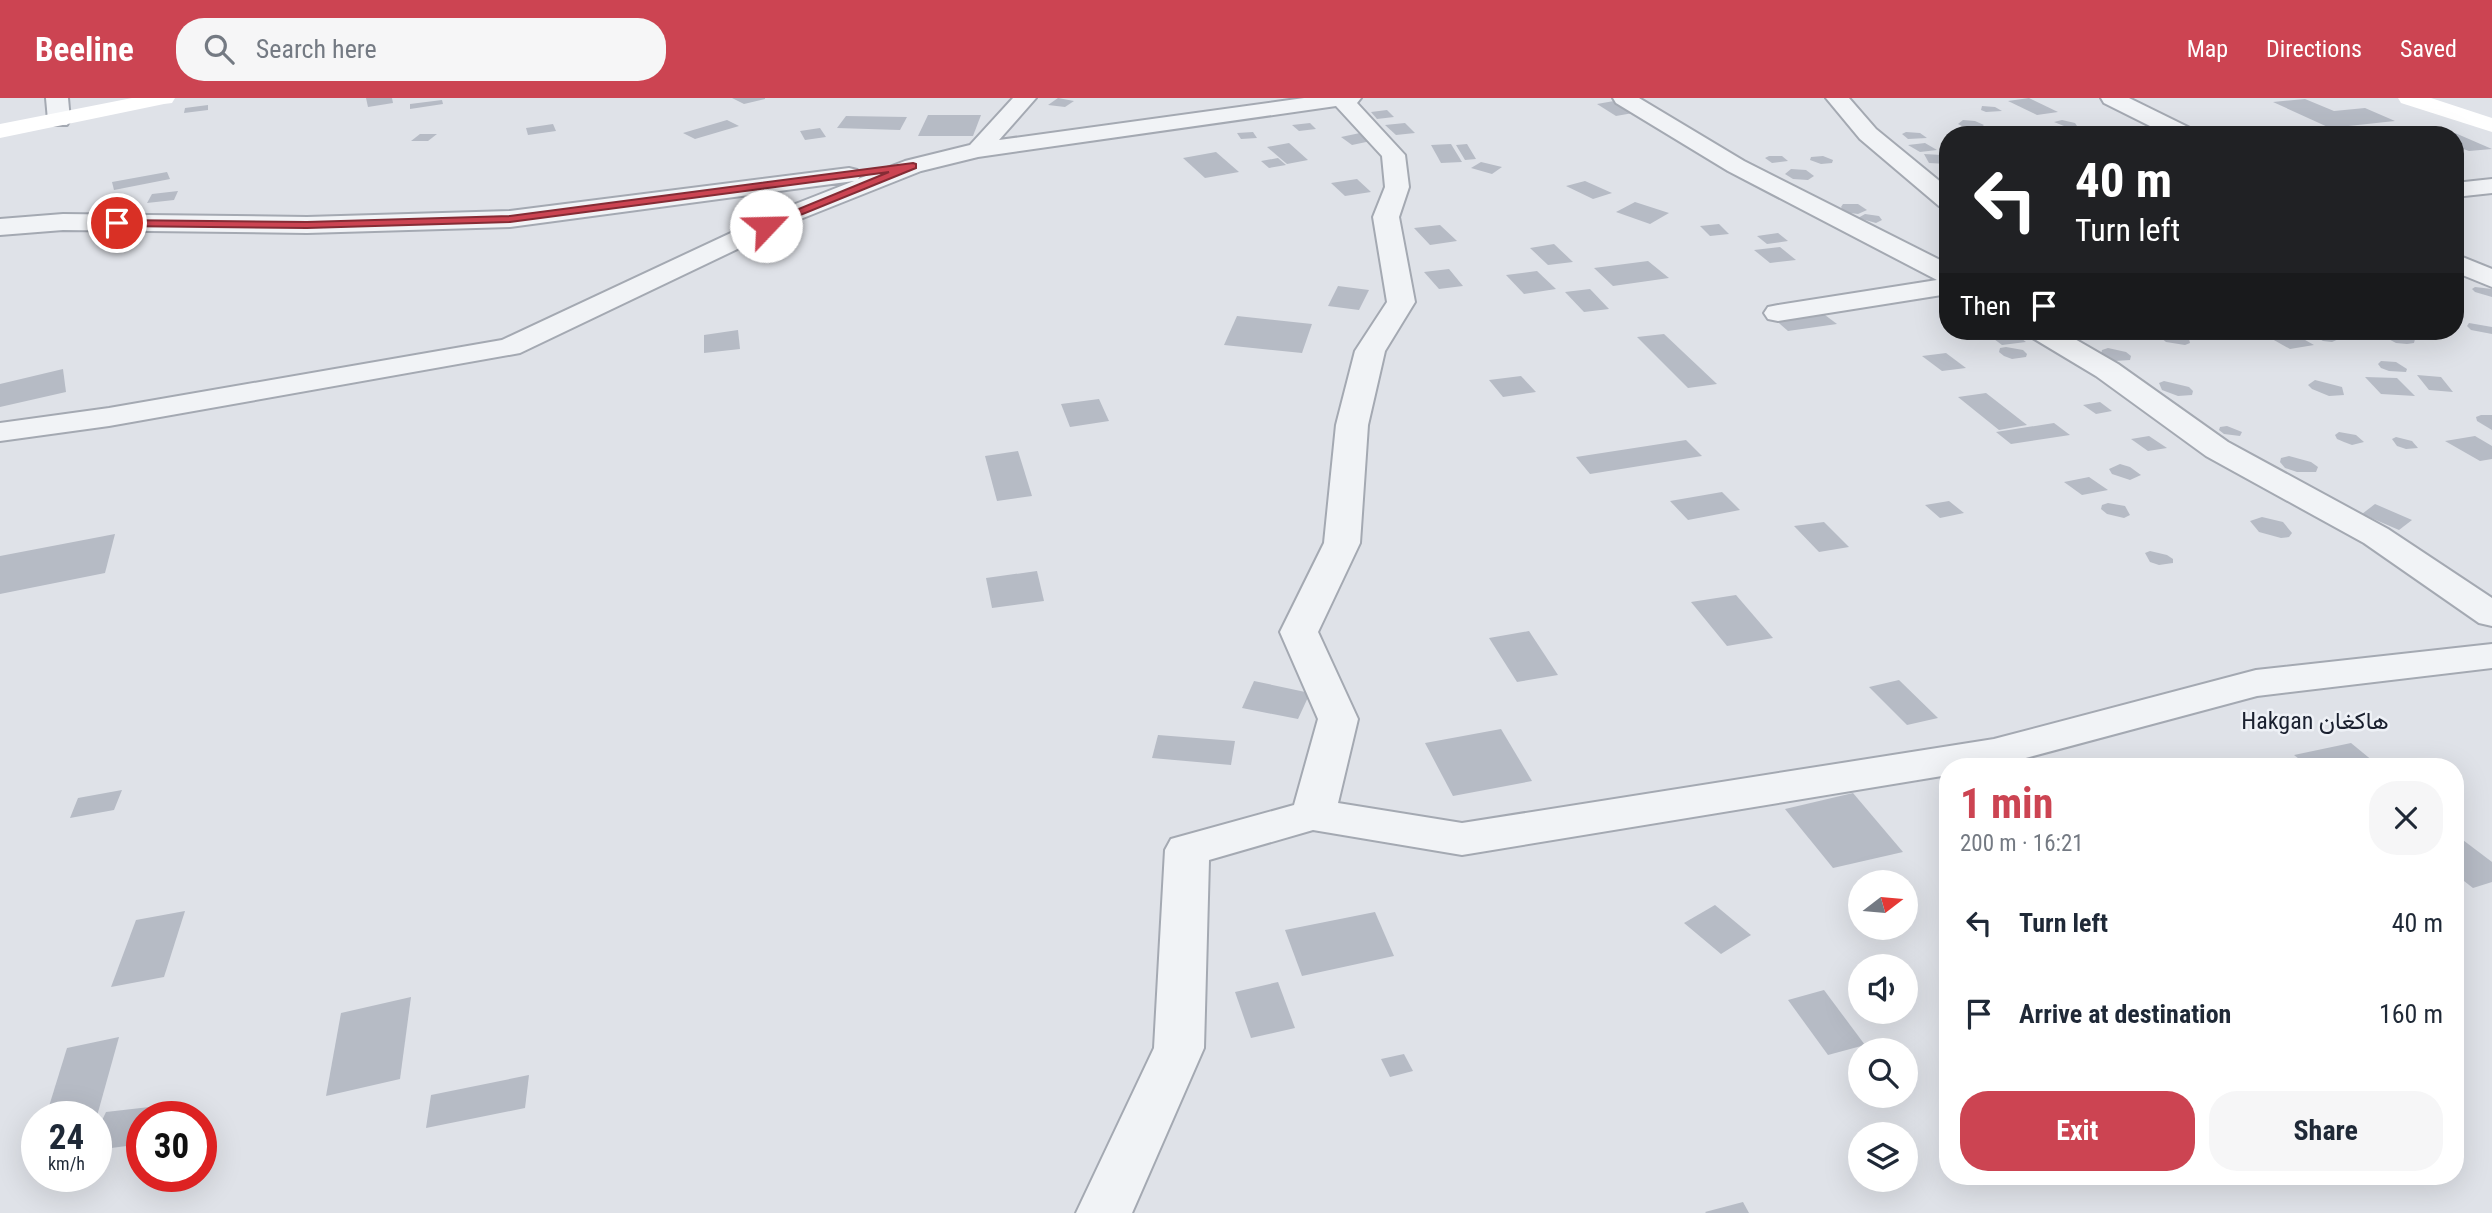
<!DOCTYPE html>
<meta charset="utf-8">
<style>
:root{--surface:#fff;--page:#f6f6f7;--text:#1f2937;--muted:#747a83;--accent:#cc4452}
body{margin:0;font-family:"Roboto Condensed",Vazirmatn,sans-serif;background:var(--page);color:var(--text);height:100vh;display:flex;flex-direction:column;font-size:26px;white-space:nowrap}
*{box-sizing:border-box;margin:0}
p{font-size:23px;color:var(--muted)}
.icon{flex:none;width:38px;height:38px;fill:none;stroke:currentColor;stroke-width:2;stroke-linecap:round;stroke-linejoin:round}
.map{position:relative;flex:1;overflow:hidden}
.sheet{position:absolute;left:1939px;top:660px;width:525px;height:427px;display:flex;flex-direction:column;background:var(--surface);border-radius:28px;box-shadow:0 7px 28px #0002}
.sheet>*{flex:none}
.banner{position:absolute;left:1939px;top:28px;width:525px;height:214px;border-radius:28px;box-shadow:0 7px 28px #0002;background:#202124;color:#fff;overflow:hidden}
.needle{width:46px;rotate:74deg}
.fabs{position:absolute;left:1848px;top:772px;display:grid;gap:14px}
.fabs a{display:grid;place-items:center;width:70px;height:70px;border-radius:50%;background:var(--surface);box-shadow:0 7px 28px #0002;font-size:35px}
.speed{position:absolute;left:21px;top:1003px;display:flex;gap:14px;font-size:35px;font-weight:700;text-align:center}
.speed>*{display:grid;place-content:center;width:91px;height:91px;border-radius:50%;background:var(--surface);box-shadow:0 7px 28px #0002;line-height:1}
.speed small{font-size:18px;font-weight:400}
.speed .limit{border:10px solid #d22;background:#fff;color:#111}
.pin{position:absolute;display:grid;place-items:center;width:60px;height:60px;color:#fff;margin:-30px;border:4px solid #fff;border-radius:50%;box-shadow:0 2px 7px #0007}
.me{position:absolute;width:77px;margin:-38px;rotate:66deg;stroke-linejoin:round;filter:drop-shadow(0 0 5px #0008)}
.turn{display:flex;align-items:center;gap:24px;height:147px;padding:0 21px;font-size:32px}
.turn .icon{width:91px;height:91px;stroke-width:2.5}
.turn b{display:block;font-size:49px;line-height:60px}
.then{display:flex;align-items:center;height:66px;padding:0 21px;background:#0003;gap:14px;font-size:26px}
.round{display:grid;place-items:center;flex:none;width:74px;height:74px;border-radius:28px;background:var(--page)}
.headline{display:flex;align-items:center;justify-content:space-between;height:119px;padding:0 21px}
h1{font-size:42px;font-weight:700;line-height:52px;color:var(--accent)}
.cta{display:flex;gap:14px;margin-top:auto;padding:14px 21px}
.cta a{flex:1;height:80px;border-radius:28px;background:var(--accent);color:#fff;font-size:28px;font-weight:700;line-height:80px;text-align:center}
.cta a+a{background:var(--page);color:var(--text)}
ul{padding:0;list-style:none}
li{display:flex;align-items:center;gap:21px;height:91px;padding:0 21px}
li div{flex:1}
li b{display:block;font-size:26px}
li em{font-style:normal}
header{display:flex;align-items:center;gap:42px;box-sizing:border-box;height:98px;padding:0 35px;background:var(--accent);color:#fff}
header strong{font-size:33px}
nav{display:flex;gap:38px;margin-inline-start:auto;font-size:24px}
.search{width:490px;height:63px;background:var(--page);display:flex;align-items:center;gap:18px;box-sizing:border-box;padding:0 24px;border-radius:28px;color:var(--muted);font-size:26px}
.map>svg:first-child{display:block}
.building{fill:#b6bbc5}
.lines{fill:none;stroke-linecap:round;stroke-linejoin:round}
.minor-casing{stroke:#a4a9b2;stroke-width:4}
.minor{fill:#f1f3f6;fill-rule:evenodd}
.secondary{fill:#fff;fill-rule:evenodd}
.route{fill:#cc4452;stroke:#852c35;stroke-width:2}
.labels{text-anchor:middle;stroke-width:5;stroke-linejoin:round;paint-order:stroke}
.quarter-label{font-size:24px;fill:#1a202f;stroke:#eef1f6}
</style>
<header>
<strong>Beeline</strong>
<div class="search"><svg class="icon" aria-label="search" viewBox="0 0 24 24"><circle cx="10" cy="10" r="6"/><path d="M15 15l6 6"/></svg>Search here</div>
<nav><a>Map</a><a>Directions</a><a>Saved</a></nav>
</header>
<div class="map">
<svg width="2492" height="1115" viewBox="0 0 2492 1115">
<rect width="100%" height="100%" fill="#dfe2e8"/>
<!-- building -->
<g class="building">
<polygon points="366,0 392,0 393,5 368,9"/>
<polygon points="732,0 765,0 765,1 744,6"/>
<polygon points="1058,0 1074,3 1065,9 1048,7"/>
<polygon points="2029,0 2058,14 2037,17 2008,3"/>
<polygon points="2305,1 2334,13 2365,10 2395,23 2330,30 2273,4"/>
<polygon points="442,2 443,6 410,11 410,6"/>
<polygon points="1614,3 1633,15 1616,18 1597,6"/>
<polygon points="208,7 208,12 184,15 185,10"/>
<polygon points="1982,8 1995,9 2002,13 1986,14 1981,12"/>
<polygon points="1387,12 1394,19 1377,21 1371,14"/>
<polygon points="928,17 981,17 973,38 918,38"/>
<polygon points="846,18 907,19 900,32 837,30"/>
<polygon points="727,22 739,28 695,41 683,35"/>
<polygon points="1963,22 1975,23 1984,27 1979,31 1966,30 1958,26"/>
<polygon points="2062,22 2075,25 2077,28 2069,30 2054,24"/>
<polygon points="1310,25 1316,31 1299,33 1292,27"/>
<polygon points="1405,25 1415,35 1396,37 1385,27"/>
<polygon points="553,26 556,33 528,37 526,30"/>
<polygon points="820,30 826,39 805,42 800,33"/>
<polygon points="1253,34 1257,40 1241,41 1237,35"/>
<polygon points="1906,34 1920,35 1927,40 1908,41 1902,36"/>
<polygon points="1360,35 1371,43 1352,47 1341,39"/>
<polygon points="2455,35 2492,51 2469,53 2455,48"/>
<polygon points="420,36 437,36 428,43 411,43"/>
<polygon points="1289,45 1308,62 1287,66 1267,49"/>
<polygon points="1925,45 1937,52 1920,54 1908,47"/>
<polygon points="1451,46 1462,64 1441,65 1431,47"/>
<polygon points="1467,46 1476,61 1465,62 1456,47"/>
<polygon points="1216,54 1239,74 1205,80 1183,60"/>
<polygon points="1924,56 1942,57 1947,66 1929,65"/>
<polygon points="1769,58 1782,58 1788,63 1772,65 1765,60"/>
<polygon points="1823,58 1833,62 1832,65 1821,66 1810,62 1811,59"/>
<polygon points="1278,60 1286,67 1269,70 1261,63"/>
<polygon points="1481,64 1502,69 1492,76 1471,70"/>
<polygon points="1791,71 1806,72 1814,78 1808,82 1793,81 1785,76"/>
<polygon points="167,74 170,81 114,92 112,84"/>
<polygon points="1357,81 1371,94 1345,98 1331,85"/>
<polygon points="1585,83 1612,95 1593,101 1566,88"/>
<polygon points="178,93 174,102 147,105 152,96"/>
<polygon points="1635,104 1669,115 1650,126 1616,114"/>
<polygon points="1843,106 1858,106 1867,112 1858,116 1850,115 1843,112 1841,109"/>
<polygon points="1865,116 1879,118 1882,122 1876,125 1858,120"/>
<polygon points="1719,126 1729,136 1710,138 1700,128"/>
<polygon points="1440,127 1457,143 1430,147 1414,130"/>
<polygon points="1778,135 1788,143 1767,146 1757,138"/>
<polygon points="1554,146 1573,164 1548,167 1530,150"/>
<polygon points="1780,149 1796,162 1770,165 1754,152"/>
<polygon points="1648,163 1669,180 1613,188 1594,170"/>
<polygon points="1449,171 1463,188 1439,191 1424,174"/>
<polygon points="1537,173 1556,191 1524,196 1506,177"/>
<polygon points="1338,188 1369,192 1359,212 1328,208"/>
<polygon points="2475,189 2492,191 2492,199 2475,194 2472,191"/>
<polygon points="1590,191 1609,211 1584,214 1565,194"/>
<polygon points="1821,214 1837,226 1788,233 1773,220"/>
<polygon points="1237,218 1312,226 1302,255 1224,247"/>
<polygon points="2469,225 2492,229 2492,236 2471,232 2467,228"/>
<polygon points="738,232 740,251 704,255 704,237"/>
<polygon points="2165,233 2183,237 2189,241 2190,245 2185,247 2166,244 2160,239 2159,236"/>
<polygon points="2258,233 2289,233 2314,247 2290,251"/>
<polygon points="2313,233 2329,233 2341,240 2332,244 2323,243 2311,236"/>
<polygon points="2382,234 2400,234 2415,241 2414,245 2407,246 2396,245 2381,237"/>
<polygon points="2014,235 2026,244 2002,247 1990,238"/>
<polygon points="1664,236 1717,286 1688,290 1637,239"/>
<polygon points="2006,249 2023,252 2027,256 2026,259 2012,261 2004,258 1999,254 2000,250"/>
<polygon points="2108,250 2126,254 2131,258 2130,262 2115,263 2106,260 2101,256 2102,252"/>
<polygon points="1946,255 1966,270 1942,273 1922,258"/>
<polygon points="2381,263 2396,264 2407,271 2406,274 2389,273 2381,270 2378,266"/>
<polygon points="63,271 66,294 0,309 0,286"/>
<polygon points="2417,277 2441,279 2453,294 2429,292"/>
<polygon points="1521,278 1536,294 1503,299 1489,282"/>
<polygon points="2365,279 2397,280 2415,298 2381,296"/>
<polygon points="2315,282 2342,289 2344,297 2329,298 2312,291 2308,287"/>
<polygon points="2164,283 2189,289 2193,293 2192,297 2178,298 2162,292 2159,285"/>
<polygon points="1986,295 2027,327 1999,332 1958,299"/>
<polygon points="1099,301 1109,323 1070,329 1061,306"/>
<polygon points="2100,304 2112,313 2096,316 2083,307"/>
<polygon points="2481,317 2492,317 2492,332 2477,323 2476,319"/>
<polygon points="2054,325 2070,337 2011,346 1996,334"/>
<polygon points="2227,328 2242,334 2240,338 2224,336 2219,332 2220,329"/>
<polygon points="2339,334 2356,337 2364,344 2352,347 2344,344 2337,341 2335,337"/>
<polygon points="2149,338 2167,350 2148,353 2131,341"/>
<polygon points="2475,338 2492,348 2492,361 2480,363 2445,343"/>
<polygon points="2396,339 2412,343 2418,350 2406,351 2397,348 2392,341"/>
<polygon points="1686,342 1702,358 1590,376 1576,359"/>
<polygon points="1018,353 1032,398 997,403 985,358"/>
<polygon points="2289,358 2311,364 2318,369 2316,374 2297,374 2285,370 2280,364 2281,360"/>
<polygon points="2120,366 2130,369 2141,377 2130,382 2112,376 2109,371"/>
<polygon points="2089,379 2108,392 2082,397 2064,384"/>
<polygon points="1722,394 1740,412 1688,422 1670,403"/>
<polygon points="1949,403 1964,415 1940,420 1925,407"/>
<polygon points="2108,405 2125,408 2130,417 2124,420 2107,416 2101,411 2102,407"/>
<polygon points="2375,406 2412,422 2399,432 2362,416"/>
<polygon points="2262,419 2283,424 2292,435 2289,439 2281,440 2259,434 2250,423"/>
<polygon points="1824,424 1849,449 1819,454 1794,428"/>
<polygon points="115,436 105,475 0,496 0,458"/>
<polygon points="2150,453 2167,457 2173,461 2173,465 2159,467 2150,464 2145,455"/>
<polygon points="1037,473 1044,503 992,510 986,480"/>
<polygon points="1736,497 1773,540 1727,548 1691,504"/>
<polygon points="1529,533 1558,577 1517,584 1489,540"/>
<polygon points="1899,582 1938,620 1907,627 1869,589"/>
<polygon points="1254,583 1310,595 1298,621 1242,610"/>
<polygon points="1501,631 1532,683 1453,698 1425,645"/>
<polygon points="1158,637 1235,643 1231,667 1152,660"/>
<polygon points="2351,645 2379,668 2308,668 2294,657"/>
<polygon points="122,692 114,712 70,720 78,700"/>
<polygon points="1853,695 1903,754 1833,770 1785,711"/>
<polygon points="2455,736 2492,764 2492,784 2473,790 2455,776"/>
<polygon points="1715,807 1751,837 1721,856 1684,825"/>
<polygon points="185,813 164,879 111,889 136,822"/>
<polygon points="1375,814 1394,858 1302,878 1285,832"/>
<polygon points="1278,884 1295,930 1251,940 1235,894"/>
<polygon points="1824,892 1865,947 1828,957 1788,902"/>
<polygon points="411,899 400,981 326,998 341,915"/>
<polygon points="119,939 97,1018 46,1018 67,950"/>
<polygon points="1404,956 1413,973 1390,979 1381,961"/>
<polygon points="529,977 525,1010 426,1030 431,997"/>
<polygon points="167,1007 162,1018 142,1018 142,1046 96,1052 96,1035 106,1014"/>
<polygon points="1743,1104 1749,1115 1706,1115 1705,1114"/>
</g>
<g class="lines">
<defs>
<g id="minor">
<polygon points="46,0 68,0 70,22 67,27 51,27 48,22"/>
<polygon points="1013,0 1036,0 999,42 1304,0 1361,0 1357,5 1405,57 1409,89 1399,119 1415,204 1385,253 1368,327 1360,445 1318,534 1358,621 1338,705 1462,725 1994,641 2256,572 2492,546 2492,570 2257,598 1996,668 1948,668 1948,677 1462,757 1313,732 1209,762 1204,950 1132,1115 1076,1115 1154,950 1165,752 1171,741 1294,707 1318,621 1280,534 1324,445 1336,327 1355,253 1387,204 1373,119 1385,89 1382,58 1336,8 978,59 921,73 798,122 520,255 109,328 0,343 0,325 109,310 502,242 780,112 854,83 510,129 307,135 63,132 0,137 0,121 63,116 307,119 510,113 849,70 857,72 861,77 858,81 905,63 970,47"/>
<polygon points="1613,0 1639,0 1744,63 1948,166 1948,196 1778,223 1768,221 1764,215 1768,209 1778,207 1937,182 1728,73 1616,5"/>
<polygon points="1826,0 1849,0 1876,31 1948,90 1948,110 1939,108 1860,41"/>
<polygon points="2101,0 2129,0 2194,32 2197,37 2168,37 2104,5"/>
<polygon points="2492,81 2492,95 2455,99 2455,85"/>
<polygon points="2455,156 2492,171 2492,189 2455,174"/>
<polygon points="2027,233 2061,233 2118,266 2228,344 2388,431 2492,500 2492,528 2479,525 2364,445 2206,358 2096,278 2031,239"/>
</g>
</defs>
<!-- minor casing -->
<use href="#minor" class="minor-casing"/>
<!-- minor -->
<use href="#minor" class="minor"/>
<!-- secondary -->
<g class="secondary">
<polygon points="132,0 175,0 172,5 164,6 0,40 0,26"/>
<polygon points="2398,0 2431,0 2492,20 2492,34 2401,5"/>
</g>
</g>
<!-- route -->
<polygon class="route" points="913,65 916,66 916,70 766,131 760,128 762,126 889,74 510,124 307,130 117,128 112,125 117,122 307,124 510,118"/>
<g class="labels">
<!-- quarter labels -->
<g class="quarter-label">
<text x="2315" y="631">Hakgan هاكغان</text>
</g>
</g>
</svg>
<div class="fabs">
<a><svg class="needle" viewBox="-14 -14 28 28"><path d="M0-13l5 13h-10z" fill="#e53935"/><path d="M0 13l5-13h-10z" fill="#747a83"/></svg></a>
<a><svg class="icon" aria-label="sound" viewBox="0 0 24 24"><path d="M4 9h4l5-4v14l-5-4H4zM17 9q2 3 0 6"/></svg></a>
<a><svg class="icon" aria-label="search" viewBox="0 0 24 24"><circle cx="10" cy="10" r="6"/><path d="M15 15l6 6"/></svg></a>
<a><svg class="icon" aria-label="layers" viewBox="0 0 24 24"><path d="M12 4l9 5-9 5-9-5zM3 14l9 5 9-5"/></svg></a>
</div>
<div class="speed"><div>24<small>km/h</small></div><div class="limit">30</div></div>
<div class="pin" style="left:117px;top:125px;background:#d93025"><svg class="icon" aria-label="arrive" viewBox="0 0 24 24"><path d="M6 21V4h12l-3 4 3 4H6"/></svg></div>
<svg class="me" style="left:766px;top:128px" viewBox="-20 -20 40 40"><circle r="19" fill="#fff"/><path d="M0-13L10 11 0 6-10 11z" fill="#cc4452"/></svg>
<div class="banner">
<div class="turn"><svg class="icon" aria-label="left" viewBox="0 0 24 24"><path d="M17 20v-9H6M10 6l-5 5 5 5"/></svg><div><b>40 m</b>Turn left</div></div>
<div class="then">Then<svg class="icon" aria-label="arrive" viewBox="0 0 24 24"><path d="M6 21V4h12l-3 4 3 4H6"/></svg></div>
</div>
<section class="sheet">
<div class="headline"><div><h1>1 min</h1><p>200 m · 16:21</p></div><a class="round"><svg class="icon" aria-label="close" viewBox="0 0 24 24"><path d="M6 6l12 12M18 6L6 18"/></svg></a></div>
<ul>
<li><svg class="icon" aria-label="left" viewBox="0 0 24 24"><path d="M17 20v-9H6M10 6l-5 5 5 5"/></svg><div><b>Turn left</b></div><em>40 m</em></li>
<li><svg class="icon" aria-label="arrive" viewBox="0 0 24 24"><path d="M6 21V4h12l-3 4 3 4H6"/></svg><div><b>Arrive at destination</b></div><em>160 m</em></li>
</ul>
<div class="cta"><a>Exit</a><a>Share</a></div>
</section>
</div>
